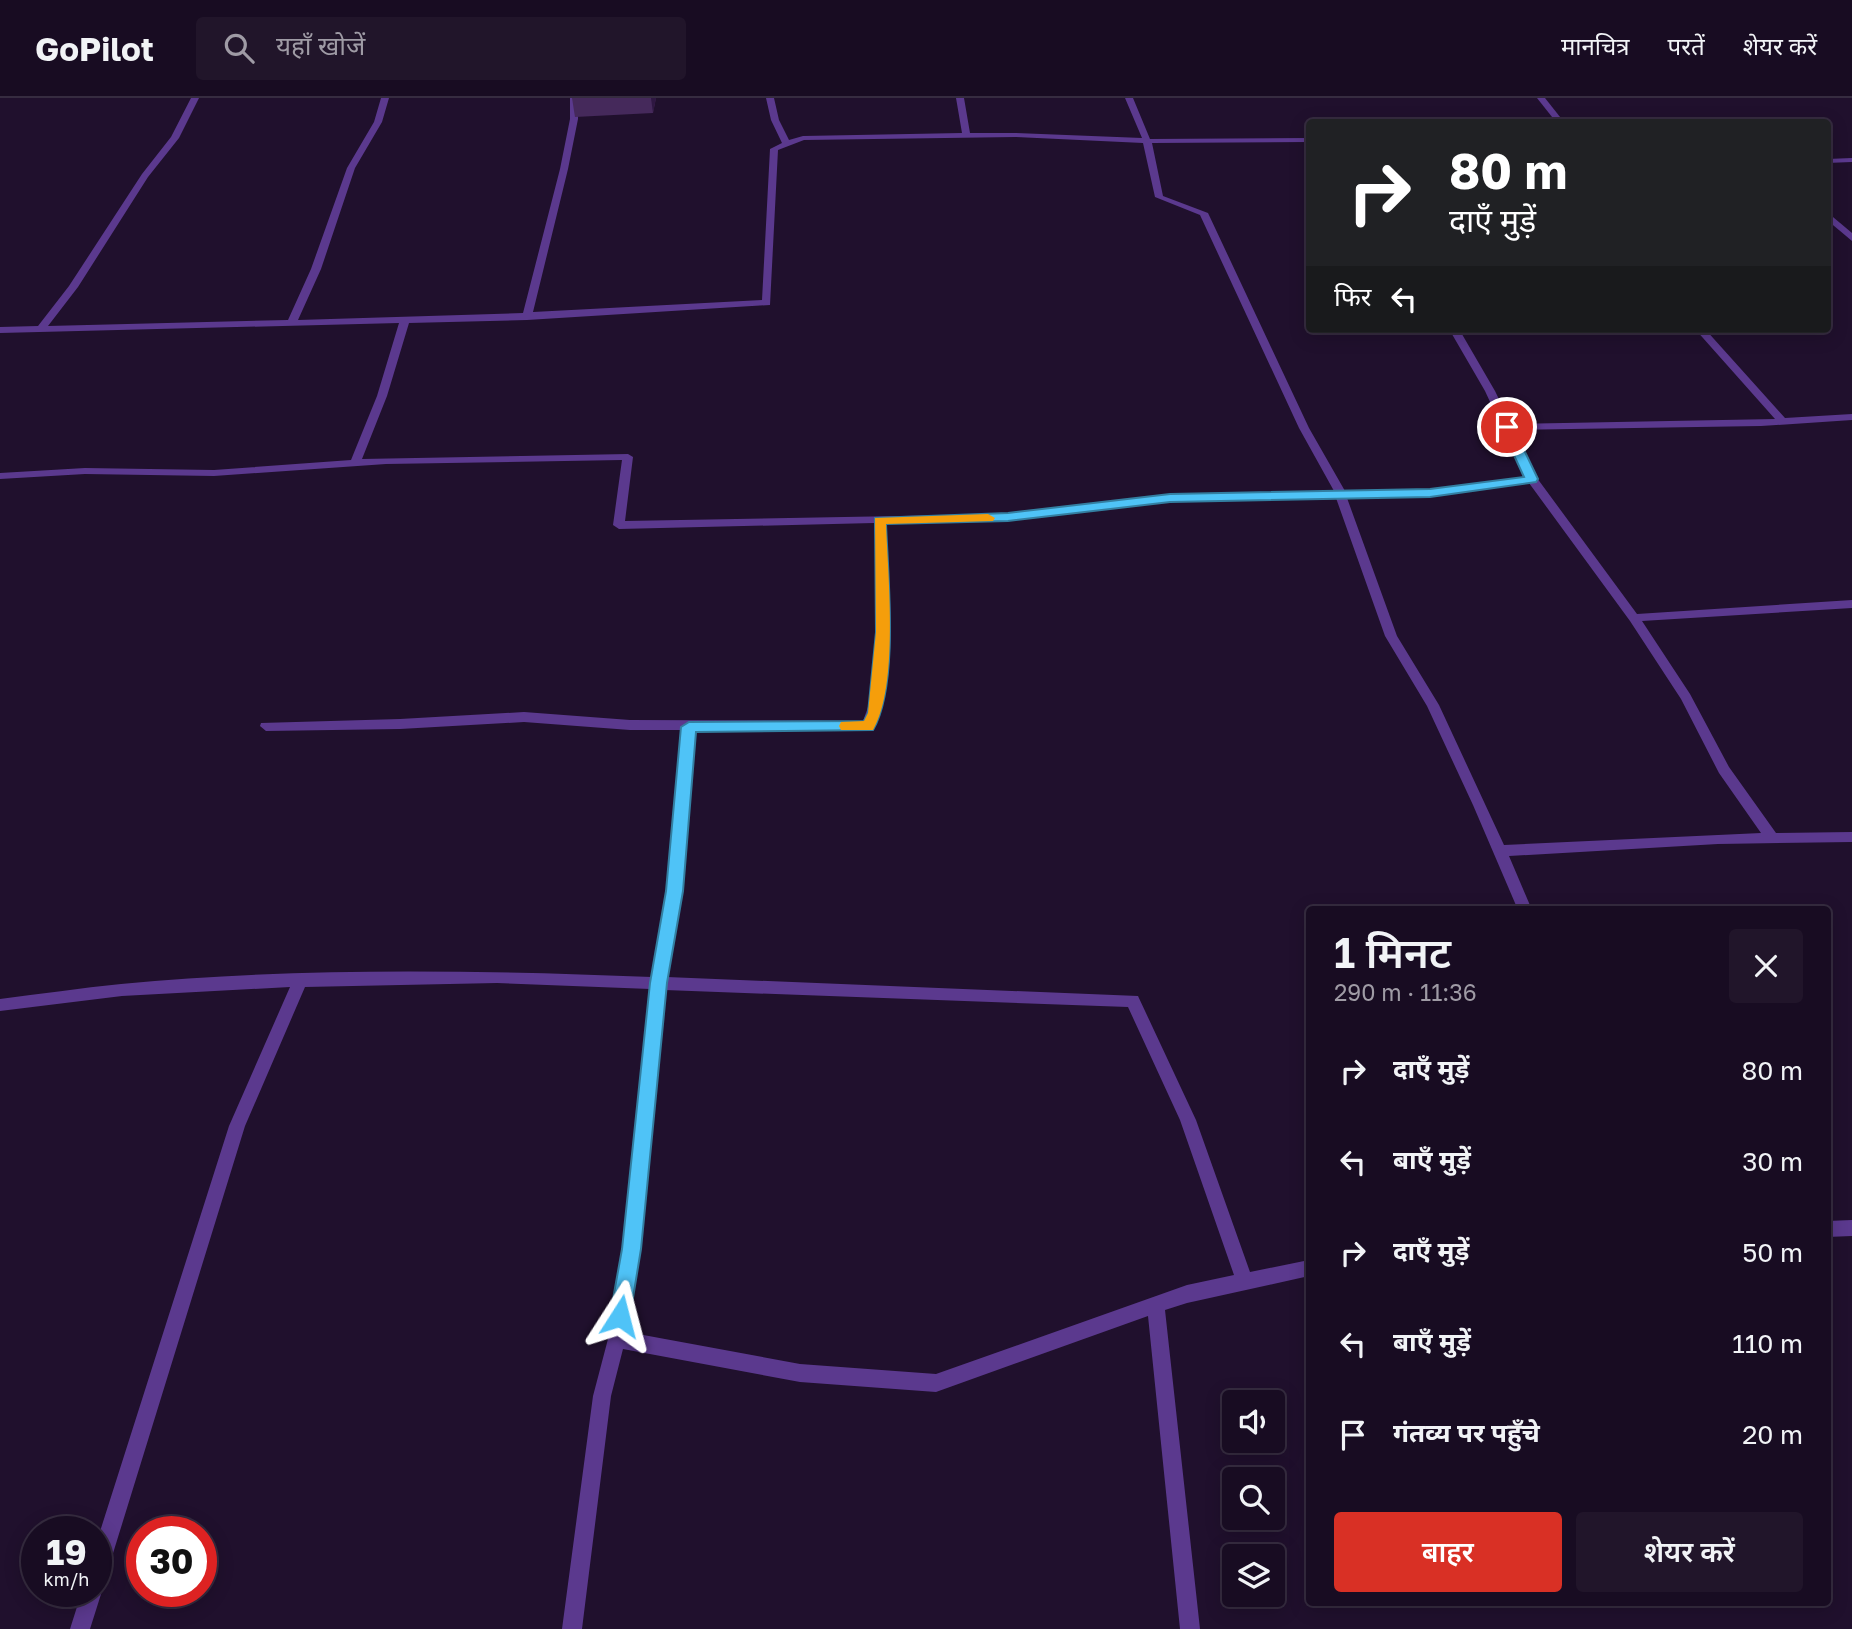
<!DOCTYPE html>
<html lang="hi">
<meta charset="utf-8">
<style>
:root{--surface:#180c22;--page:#21152a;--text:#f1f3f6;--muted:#9f9ba5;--line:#362c40;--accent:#d93025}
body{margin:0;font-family:"Golos Text","Noto Sans Devanagari",sans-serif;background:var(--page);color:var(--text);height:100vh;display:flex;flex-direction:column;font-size:26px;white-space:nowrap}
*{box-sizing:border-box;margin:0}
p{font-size:23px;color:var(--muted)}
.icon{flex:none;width:38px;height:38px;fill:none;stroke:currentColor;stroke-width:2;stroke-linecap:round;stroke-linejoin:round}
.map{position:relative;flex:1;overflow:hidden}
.panel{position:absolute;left:1306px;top:808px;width:525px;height:700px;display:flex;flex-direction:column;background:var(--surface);border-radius:7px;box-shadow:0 4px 18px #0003,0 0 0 2px var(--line)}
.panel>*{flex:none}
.banner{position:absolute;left:1306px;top:21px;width:525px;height:214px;border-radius:7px;box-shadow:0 4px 18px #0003,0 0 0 2px var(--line);background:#202124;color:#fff;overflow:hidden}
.controls{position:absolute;left:1222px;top:1292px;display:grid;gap:14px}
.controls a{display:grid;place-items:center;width:63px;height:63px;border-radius:7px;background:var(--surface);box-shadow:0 4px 18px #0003,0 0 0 2px var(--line);font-size:35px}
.speed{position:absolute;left:21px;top:1418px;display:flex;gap:14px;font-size:35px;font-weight:700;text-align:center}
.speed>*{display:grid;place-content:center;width:91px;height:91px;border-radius:50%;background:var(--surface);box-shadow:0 4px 18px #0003,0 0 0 2px var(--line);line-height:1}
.speed small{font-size:18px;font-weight:400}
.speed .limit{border:10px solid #d22;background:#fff;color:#111}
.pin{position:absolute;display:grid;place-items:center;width:60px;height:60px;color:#fff;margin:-30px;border:4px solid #fff;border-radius:50%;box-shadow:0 2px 7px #0007}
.me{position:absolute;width:77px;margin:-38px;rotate:9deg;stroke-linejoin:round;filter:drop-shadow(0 0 5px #0008)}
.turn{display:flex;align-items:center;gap:24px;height:147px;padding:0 28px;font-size:32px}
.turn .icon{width:91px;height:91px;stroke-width:2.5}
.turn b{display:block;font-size:49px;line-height:60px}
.then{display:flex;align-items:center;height:66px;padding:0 28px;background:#0003;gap:14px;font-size:26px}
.round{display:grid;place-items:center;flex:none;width:74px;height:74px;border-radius:7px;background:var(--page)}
.overview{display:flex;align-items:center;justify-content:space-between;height:119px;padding:0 28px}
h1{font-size:42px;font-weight:600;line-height:52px}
.action{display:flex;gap:14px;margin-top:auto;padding:14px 28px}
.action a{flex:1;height:80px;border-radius:7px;background:var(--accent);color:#fff;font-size:28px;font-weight:600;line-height:80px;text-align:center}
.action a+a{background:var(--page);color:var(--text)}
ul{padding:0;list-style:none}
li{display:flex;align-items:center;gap:21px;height:91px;padding:0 28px}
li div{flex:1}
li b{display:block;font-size:26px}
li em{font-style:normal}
header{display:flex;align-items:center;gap:42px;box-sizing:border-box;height:98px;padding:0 35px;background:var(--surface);border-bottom:2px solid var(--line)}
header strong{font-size:33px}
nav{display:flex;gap:38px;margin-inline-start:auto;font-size:24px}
.search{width:490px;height:63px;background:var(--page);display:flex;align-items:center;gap:18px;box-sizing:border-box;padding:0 24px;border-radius:7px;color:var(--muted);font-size:26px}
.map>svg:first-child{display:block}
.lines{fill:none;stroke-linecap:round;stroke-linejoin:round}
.minor{fill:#5b398e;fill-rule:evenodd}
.wall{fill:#45295b}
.shaded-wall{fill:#2e1741}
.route{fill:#4fc3f7;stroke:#337fa1;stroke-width:2}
.slow{fill:#f59e0b}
</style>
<header>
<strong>GoPilot</strong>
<div class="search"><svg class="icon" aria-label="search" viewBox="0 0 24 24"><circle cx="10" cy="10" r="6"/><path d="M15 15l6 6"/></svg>यहाँ खोजें</div>
<nav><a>मानचित्र</a><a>परतें</a><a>शेयर करें</a></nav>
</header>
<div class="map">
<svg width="1852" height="1531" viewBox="0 0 1852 1531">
<rect width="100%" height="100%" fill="#20102d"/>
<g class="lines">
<!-- minor -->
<g class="minor">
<path d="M191,0H199L179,40L148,79L78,189L48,228L288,222L311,171L347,70L374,24L381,0H389L382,24L355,70L321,171L298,222L523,215L560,71L570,21V0H578V21L568,71L533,214L762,202L770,51L782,45L771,22L766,0H774L779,22L789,42L803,38L962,35L956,0H964L970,35H1016L1142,40L1125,0H1133L1150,41L1309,40V44L1152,45L1163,98L1208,115L1309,330L1345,393L1430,392L1525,379L1485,293L1449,231H1459L1495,293L1511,326L1775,321L1695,231H1705L1785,320L1852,316V322L1761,328L1514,332L1537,380L1637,516L1852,502V510L1642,523L1690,596L1729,669L1776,735L1852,734V744L1718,746L1509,758L1532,812H1518L1473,707L1427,608L1385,538L1336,400L1170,403L1008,422L885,425C889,484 900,578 873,631L695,632L681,793L667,879L1138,898L1196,1022L1250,1174L1309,1162V1178L1187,1205L1165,1212L1200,1531H1180L1148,1218L936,1294L800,1284L623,1251L611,1298L582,1531H562L593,1298L608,1241L623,1151L650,891L497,885L305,889L245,1028L106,1478L103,1485L99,1487L102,1493L90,1531H70L82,1493H96V1446L229,1028L290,889L122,898L0,913V901C40,896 81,890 121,886C297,869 475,872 652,879L667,793L682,632H630L524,624L400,631L266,633L260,628L261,625L400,621L524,614L630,622L863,623C887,566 877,486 874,425L619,431L613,427L622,362L386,366L214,378L85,376L0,381V375L85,370L214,372L351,362L377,298L399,225L0,235V229L38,228L69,188L142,76L171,39ZM1016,39L1143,45L1155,99L1200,117L1299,330L1334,393L1170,397L1008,416L625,423L633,359L628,356L362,361L387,298L409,225L527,222L770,207L778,52L804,42ZM1529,385L1630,523L1681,601L1719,675L1761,735L1504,747L1439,607L1397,538L1347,400L1430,398ZM665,892L1128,909L1180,1022L1234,1177L1187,1187L936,1276L800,1266L627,1234L641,1151Z"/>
<polygon points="1537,0 1545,0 1564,24 1556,24"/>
<polygon points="1852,60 1852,64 1827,65 1827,61"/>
<polygon points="1827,114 1852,135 1852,143 1827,122"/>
<polygon points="1852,1122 1852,1138 1827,1139 1827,1123"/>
</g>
</g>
<!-- wall -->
<polygon class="wall" points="572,0 656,0 653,15 575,19"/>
<!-- shaded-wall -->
<polygon class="shaded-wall" points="651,0 656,0 653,15"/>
<!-- route -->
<path class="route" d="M1507,325L1513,329L1538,381L1536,384L1430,399L1170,404L1008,423L886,426C888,479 899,588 873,632L696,634L683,793L667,885L641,1151L630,1218L628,1225L620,1228L613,1225L610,1218L622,1151L650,885L666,793L681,629L689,624L864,623L868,615L876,534L875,420L1008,415L1170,396L1430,391L1524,379L1501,329Z"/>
<!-- slow -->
<path class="slow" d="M988,416L995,420L993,423L886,426C888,479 899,588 873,632H841L839,628L841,624L864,623L868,615L876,534L875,420Z"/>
</svg>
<div class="controls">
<a><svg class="icon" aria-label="sound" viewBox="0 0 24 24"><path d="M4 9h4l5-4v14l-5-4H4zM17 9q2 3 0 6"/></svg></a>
<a><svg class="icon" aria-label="search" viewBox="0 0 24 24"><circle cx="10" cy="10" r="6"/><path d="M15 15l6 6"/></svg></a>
<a><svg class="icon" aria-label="layers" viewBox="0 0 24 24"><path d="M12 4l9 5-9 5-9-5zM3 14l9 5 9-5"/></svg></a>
</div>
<div class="speed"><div>19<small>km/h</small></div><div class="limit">30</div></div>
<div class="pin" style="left:1507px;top:329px;background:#d93025"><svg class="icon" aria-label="arrive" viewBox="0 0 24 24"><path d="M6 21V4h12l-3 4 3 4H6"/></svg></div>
<svg class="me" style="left:620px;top:1218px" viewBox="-20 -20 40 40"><path d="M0-17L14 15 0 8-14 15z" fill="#4fc3f7" stroke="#fff" stroke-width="4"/></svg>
<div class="banner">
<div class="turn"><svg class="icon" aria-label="right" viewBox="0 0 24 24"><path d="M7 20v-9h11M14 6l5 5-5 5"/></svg><div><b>80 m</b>दाएँ मुड़ें</div></div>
<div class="then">फिर<svg class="icon" aria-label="left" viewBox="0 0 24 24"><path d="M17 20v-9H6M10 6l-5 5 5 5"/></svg></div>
</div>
<section class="panel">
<div class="overview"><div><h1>1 मिनट</h1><p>290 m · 11:36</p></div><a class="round"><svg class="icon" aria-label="close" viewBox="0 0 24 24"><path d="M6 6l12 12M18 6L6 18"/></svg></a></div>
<ul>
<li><svg class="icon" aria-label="right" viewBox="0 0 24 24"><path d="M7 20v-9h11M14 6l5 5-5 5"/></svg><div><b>दाएँ मुड़ें</b></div><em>80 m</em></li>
<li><svg class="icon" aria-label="left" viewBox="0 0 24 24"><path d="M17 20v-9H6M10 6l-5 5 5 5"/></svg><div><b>बाएँ मुड़ें</b></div><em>30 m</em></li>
<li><svg class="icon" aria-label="right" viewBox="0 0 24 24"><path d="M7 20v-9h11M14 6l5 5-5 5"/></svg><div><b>दाएँ मुड़ें</b></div><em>50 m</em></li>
<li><svg class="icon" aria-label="left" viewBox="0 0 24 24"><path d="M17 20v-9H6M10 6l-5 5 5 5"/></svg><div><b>बाएँ मुड़ें</b></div><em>110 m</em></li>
<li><svg class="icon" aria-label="arrive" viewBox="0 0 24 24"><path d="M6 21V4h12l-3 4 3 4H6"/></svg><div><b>गंतव्य पर पहुँचे</b></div><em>20 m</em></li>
</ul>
<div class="action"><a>बाहर</a><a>शेयर करें</a></div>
</section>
</div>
